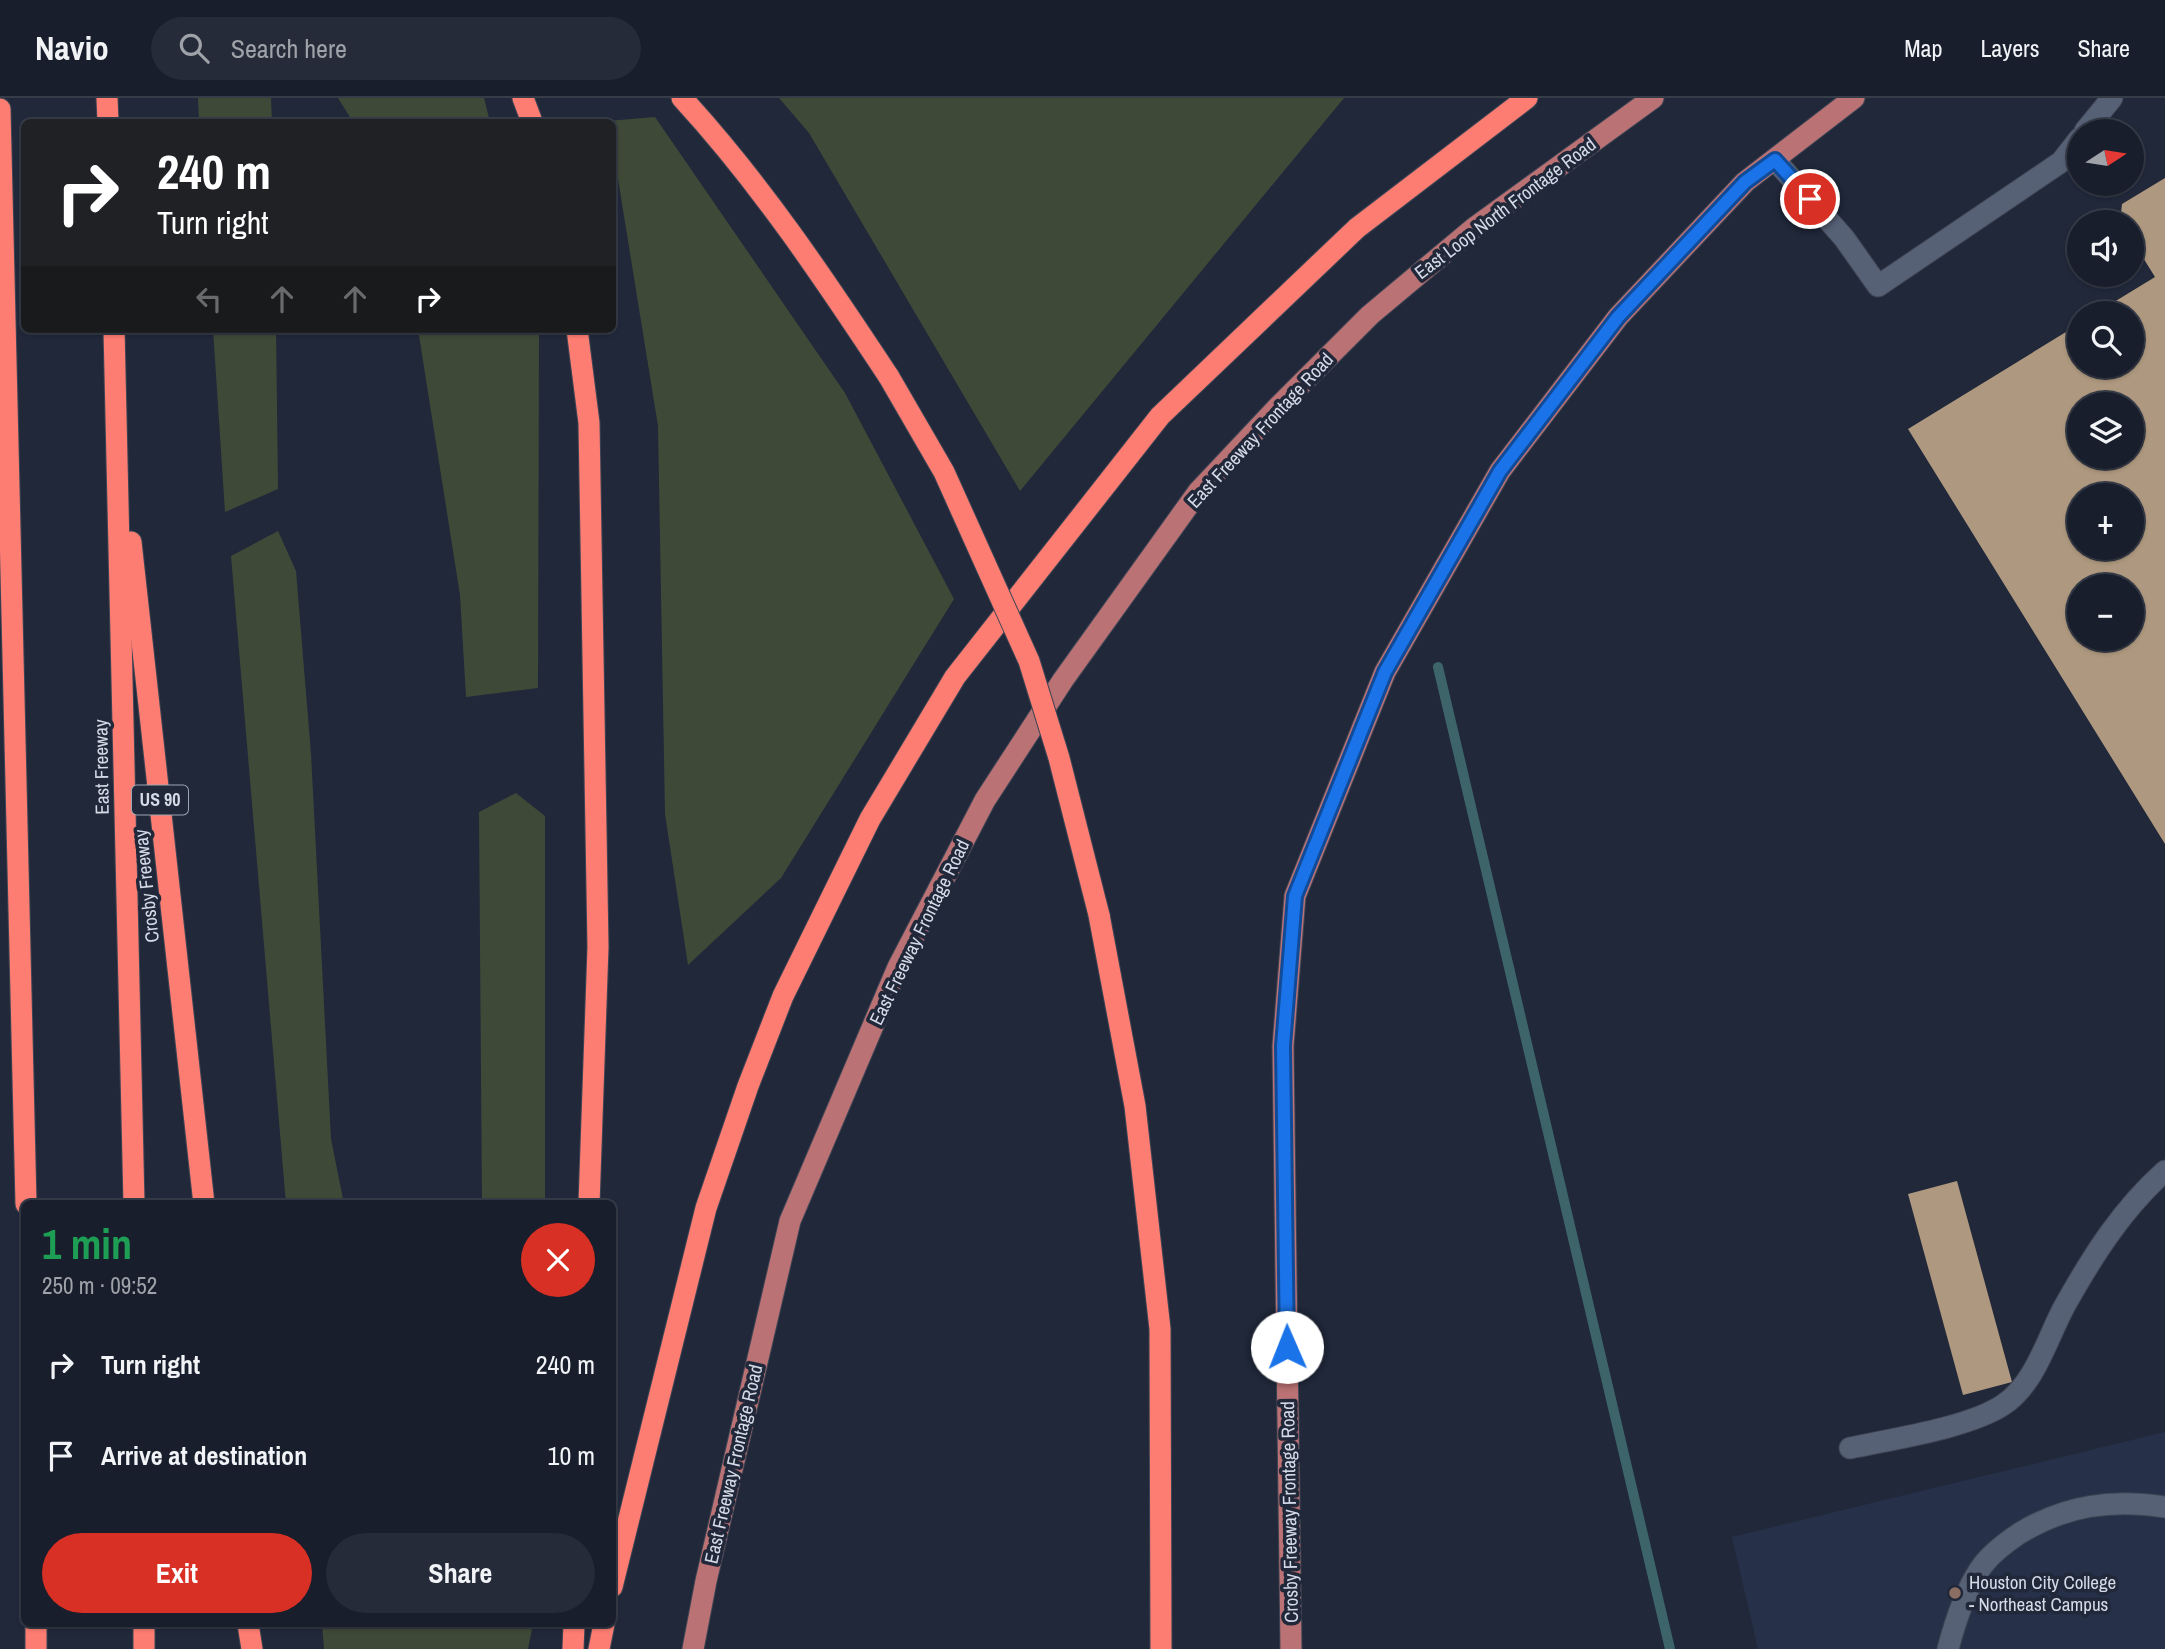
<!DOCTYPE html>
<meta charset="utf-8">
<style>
:root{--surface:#181e2c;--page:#252b38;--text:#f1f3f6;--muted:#9fa2a9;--line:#363c48;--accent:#d93025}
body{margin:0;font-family:"Archivo Narrow",sans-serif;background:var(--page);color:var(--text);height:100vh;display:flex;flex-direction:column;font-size:26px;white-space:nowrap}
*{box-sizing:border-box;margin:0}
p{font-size:23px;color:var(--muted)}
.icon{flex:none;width:38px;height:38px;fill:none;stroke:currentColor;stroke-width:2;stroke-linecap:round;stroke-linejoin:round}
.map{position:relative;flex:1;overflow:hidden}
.side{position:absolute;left:21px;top:1102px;width:595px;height:427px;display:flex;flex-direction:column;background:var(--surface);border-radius:10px;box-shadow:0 2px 5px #0004,0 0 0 2px var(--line)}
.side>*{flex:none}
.banner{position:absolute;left:21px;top:21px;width:595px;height:214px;border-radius:10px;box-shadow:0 2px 5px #0004,0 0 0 2px var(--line);background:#202124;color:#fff;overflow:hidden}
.needle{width:46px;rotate:78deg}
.fabs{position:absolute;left:2067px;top:21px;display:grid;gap:14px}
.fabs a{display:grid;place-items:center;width:77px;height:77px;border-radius:50%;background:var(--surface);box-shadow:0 2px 5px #0004,0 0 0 2px var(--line);font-size:35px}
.pin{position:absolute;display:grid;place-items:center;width:60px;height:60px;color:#fff;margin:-30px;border:4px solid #fff;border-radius:50%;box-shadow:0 2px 7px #0007}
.me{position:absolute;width:77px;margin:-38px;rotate:359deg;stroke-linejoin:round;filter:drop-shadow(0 0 5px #0008)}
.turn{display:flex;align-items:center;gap:24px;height:147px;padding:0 21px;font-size:32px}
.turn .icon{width:91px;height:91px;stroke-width:2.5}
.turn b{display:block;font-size:49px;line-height:60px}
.lanes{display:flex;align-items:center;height:66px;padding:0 21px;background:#0003;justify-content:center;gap:35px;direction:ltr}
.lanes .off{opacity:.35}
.round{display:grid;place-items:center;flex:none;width:74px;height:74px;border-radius:37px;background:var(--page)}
.overview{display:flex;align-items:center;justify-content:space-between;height:119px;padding:0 21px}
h1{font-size:42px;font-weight:700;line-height:52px;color:#1e9e55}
.cta{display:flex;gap:14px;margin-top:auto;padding:14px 21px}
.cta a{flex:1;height:80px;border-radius:42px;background:var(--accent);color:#fff;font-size:28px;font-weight:700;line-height:80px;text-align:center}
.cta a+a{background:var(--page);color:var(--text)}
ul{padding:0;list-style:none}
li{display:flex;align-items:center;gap:21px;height:91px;padding:0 21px}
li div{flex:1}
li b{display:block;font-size:26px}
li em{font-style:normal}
header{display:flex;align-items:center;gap:42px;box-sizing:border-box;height:98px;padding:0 35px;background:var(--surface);border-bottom:2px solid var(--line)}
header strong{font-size:33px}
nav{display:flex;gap:38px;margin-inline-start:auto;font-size:24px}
.search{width:490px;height:63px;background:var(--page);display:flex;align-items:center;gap:18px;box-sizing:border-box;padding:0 24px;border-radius:38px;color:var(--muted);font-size:26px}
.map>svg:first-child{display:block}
.built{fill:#263149}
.green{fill:#3e4a37}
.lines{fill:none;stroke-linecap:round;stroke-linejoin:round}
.stream{stroke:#3d6468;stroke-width:10}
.building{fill:#ae987f;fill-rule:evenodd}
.minor-casing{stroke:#3f4554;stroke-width:23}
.major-casing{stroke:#3f4554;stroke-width:23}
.highway-casing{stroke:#3f4554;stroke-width:23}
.minor{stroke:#576176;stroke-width:21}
.major{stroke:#bb7274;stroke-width:21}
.highway{stroke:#fd7d72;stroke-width:21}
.highway-bridge-casing{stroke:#3f4554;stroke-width:23;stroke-linecap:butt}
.highway-bridge{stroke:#fd7d72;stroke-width:21}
.route-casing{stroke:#114b97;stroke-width:18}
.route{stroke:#1a73e8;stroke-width:12}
.education-dot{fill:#8d6e63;stroke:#20283a;stroke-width:2.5}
.labels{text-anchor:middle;stroke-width:7;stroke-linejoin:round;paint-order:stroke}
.shield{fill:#20283a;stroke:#9ea5b2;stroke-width:2}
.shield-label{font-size:18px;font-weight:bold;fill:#d4dae6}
.street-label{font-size:19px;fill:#d4dae6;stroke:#20283a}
.poi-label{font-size:19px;fill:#d4dae6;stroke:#20283a;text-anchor:start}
</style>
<header>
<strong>Navio</strong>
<div class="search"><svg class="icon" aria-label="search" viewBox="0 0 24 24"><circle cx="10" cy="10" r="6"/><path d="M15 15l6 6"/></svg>Search here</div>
<nav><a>Map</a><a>Layers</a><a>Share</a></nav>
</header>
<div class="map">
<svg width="2165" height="1551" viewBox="0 0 2165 1551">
<rect width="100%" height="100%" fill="#20283a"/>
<!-- built -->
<polygon class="built" points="2165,1334 2165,1551 1758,1551 1732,1439"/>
<!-- green -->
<g class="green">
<polygon points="198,0 271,0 272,24 199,24"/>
<polygon points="338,0 484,0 490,24 353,24"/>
<polygon points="779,0 1344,0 1020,393 809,35"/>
<polygon points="655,19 845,295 954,501 781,780 688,867 665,716 658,328 613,50 612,24 608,23"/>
<polygon points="213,231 276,231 278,391 225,414"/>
<polygon points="418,231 539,231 538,590 466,599 460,497"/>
<polygon points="278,433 296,473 311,656 331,1041 344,1106 286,1106 231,458"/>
<polygon points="516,695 545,718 545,1106 482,1106 479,714"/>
<polygon points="322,1526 533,1526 528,1551 324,1551"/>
</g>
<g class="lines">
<!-- stream -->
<polyline class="stream" points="1438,569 1670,1551"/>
</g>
<!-- building -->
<g class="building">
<path d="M2165,80V746L1908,331L2079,226V268H2132V215H2096L2155,179L2132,142V124H2120L2122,106ZM2079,306H2132V359H2079ZM2079,397H2132V450H2079ZM2079,488H2132V541H2079Z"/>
<polygon points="1957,1083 2012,1284 1963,1297 1908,1096"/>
</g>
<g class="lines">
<defs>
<g id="minor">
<polyline points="2085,33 2112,0"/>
<polyline points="1775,62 1844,140 1878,188 2061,64 2079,41"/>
<path d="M1850,1350C1892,1341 1968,1330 2003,1307C2035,1286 2047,1241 2064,1209C2092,1159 2122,1111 2165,1073"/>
<path d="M1948,1551C1955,1524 1964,1495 1980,1471C1990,1456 2005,1445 2020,1435C2066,1407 2112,1401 2165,1409"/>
</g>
<g id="major">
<polyline points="693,1551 706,1483 790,1123 898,869 985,702 1063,582 1198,394 1278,309 1370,217 1474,130 1653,0"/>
<polyline points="1291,1551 1283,948 1295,798 1385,574 1500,373 1618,219 1745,84 1854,0"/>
</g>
<g id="highway">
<polyline points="107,0 108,24"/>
<polyline points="523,0 532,24"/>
<path d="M682,0C761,86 825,182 889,279"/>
<polyline points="0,11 26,1106"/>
<polyline points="114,231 134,1106"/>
<polyline points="577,231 589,325 598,849 589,1106"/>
<polyline points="131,444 204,1106"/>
<polyline points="1099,817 1135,1008 1160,1231 1161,1551"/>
<polyline points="612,1489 706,1110 748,988 783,898 870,721 955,579 1160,318 1357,130 1527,0"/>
<polyline points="36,1526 36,1551"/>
<polyline points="144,1526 144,1551"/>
<polyline points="248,1526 252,1551"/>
<polyline points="573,1551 574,1526"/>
<polyline points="599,1551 604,1526"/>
</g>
</defs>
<!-- minor casing -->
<use href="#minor" class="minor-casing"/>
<!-- major casing -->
<use href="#major" class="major-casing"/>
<!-- highway casing -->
<use href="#highway" class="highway-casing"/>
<!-- minor -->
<use href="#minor" class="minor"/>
<!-- major -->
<use href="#major" class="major"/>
<!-- highway -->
<use href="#highway" class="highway"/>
<defs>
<polyline id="highway-bridge" points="889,279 944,374 1029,563 1059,660 1099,817"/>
</defs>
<!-- highway-bridge casing -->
<use href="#highway-bridge" class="highway-bridge-casing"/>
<!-- highway-bridge -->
<use href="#highway-bridge" class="highway-bridge"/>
</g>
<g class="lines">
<defs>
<polyline id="route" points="1287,1249 1283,948 1295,798 1385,574 1500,373 1618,219 1745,84 1775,62 1810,101"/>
</defs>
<!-- route casing -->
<use href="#route" class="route-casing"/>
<!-- route -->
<use href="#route" class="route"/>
</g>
<!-- markers -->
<circle class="education-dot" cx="1955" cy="1495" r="7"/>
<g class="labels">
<!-- shield labels -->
<rect class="shield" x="132" y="687.5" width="56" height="29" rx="5"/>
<g class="shield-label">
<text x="160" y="708">US 90</text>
</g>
<!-- street labels -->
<g class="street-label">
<text transform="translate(1505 110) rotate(-37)" y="7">East Loop North Frontage Road</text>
<text transform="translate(1260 332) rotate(-47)" y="7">East Freeway Frontage Road</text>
<text transform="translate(101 669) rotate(-91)" y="7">East Freeway</text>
<text transform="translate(146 788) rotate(-96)" y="7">Crosby Freeway</text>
<text transform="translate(919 834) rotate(-64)" y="7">East Freeway Frontage Road</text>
<text transform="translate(733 1366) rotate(-77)" y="7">East Freeway Frontage Road</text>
<text transform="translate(1289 1414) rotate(-91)" y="7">Crosby Freeway Frontage Road</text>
</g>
<!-- poi labels -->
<g class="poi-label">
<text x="1969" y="1491">Houston City College<tspan x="1969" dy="22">- Northeast Campus</tspan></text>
</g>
</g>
</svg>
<div class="fabs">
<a><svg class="needle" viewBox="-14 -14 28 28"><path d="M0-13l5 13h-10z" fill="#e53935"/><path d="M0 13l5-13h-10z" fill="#9fa2a9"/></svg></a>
<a><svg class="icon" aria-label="sound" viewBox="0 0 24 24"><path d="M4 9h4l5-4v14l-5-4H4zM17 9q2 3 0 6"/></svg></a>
<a><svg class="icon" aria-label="search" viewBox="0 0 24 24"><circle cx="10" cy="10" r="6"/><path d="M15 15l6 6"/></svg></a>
<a><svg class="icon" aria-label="layers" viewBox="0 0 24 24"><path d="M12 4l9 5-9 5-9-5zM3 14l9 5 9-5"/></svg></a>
<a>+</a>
<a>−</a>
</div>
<div class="pin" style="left:1810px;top:101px;background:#d93025"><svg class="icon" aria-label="arrive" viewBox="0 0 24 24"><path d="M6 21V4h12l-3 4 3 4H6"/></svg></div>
<svg class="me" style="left:1287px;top:1249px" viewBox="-20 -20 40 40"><circle r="19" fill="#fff"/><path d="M0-13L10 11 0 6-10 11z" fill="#1a73e8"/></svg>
<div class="banner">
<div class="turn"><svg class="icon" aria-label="right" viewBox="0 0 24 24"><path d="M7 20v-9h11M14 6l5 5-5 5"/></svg><div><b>240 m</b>Turn right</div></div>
<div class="lanes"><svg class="icon off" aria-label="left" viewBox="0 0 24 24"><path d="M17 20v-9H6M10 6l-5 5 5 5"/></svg><svg class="icon off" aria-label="ahead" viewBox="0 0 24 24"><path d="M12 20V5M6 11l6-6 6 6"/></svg><svg class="icon off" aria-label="ahead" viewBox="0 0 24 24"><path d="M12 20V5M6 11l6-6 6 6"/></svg><svg class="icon" aria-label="right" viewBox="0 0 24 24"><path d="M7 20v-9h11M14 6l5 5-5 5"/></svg></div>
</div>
<section class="side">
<div class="overview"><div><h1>1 min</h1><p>250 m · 09:52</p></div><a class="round" style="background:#d93025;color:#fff"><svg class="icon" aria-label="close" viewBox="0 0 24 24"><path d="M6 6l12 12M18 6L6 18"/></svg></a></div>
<ul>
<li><svg class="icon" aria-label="right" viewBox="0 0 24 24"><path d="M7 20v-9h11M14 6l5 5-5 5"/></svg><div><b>Turn right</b></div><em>240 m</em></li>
<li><svg class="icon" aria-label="arrive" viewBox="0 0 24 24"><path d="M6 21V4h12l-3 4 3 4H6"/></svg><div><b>Arrive at destination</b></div><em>10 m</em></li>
</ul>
<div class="cta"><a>Exit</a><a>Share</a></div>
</section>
</div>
